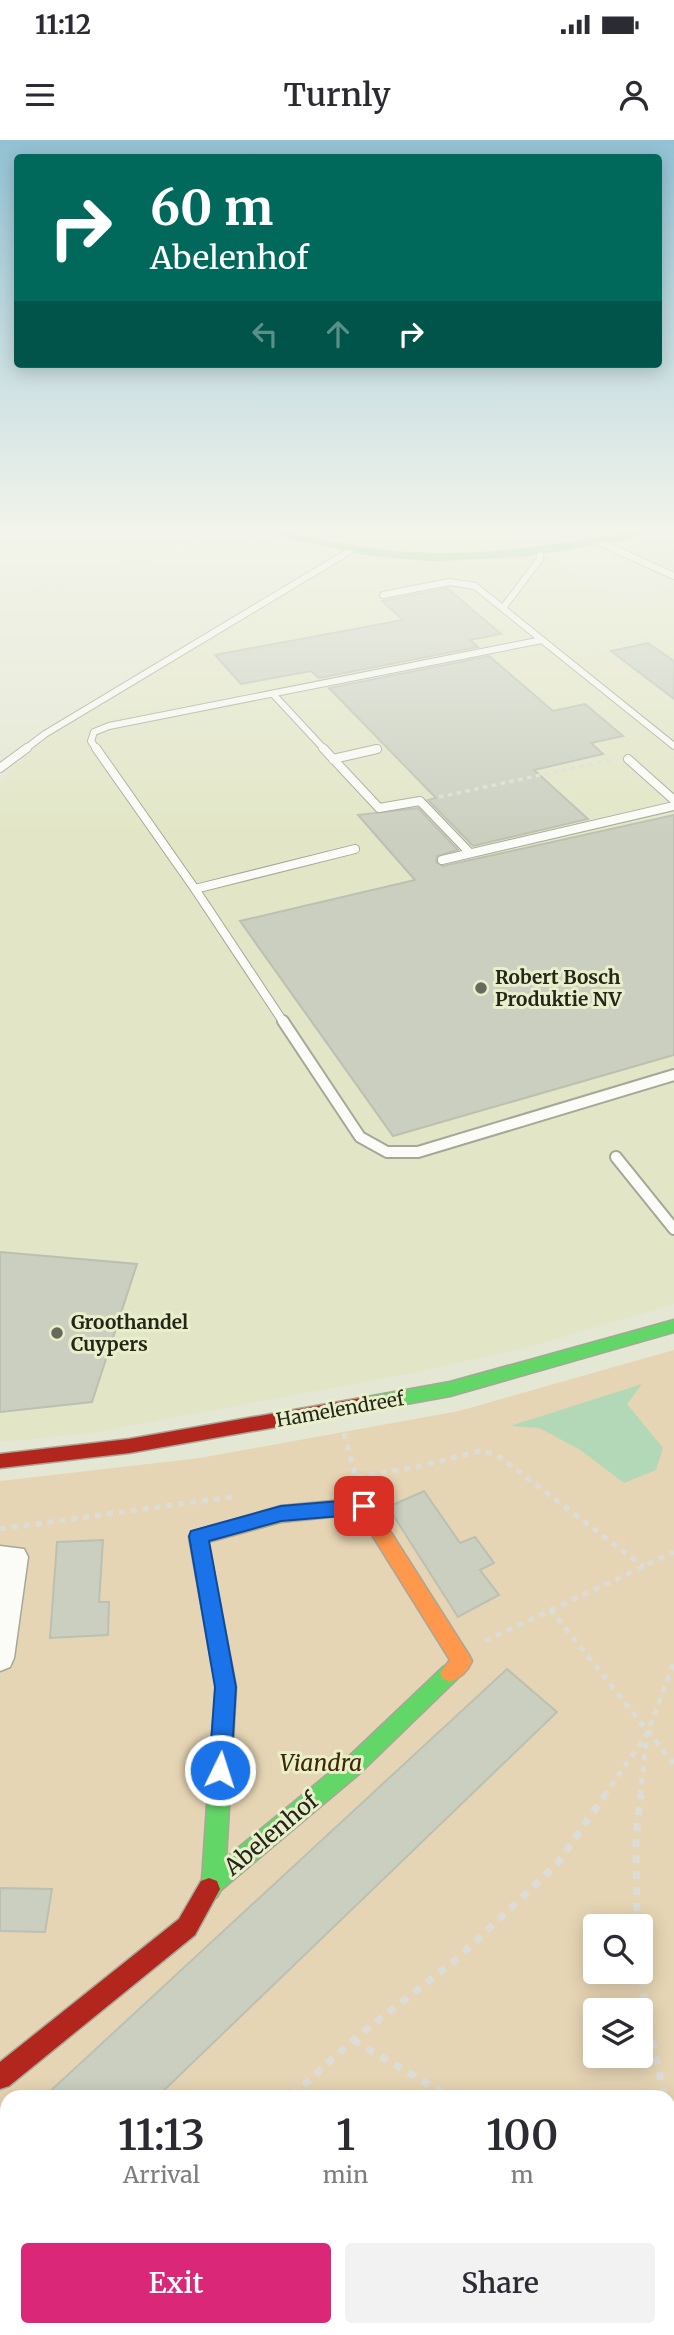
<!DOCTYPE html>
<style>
:root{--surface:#fff;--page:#f2f2f3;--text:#2b2b33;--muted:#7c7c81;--accent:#db2777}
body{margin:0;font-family:Merriweather,serif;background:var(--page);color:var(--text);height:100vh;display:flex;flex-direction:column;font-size:26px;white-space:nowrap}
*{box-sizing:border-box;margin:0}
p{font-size:23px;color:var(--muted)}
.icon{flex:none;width:38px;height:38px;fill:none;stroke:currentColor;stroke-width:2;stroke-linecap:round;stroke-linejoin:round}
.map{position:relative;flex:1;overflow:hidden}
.drawer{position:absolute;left:0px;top:1950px;width:676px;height:247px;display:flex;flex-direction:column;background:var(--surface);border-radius:21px 21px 0 0;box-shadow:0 4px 18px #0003}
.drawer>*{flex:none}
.hud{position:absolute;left:14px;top:14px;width:648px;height:214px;border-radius:7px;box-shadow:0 4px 18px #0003;background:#00695c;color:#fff;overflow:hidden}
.buttons{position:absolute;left:583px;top:1774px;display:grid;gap:14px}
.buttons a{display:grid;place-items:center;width:70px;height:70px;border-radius:7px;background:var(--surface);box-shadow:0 4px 18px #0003;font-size:35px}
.pin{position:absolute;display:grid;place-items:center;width:60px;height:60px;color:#fff;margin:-30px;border-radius:14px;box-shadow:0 4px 10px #0006}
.me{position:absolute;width:77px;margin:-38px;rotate:4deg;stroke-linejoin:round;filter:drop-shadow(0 0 5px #0008)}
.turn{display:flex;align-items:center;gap:24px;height:147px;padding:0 21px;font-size:32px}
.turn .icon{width:91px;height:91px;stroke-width:2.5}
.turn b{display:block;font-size:49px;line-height:60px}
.lanes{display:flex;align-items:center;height:66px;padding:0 21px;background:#0003;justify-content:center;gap:35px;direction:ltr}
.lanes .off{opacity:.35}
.eta{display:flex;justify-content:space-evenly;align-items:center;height:119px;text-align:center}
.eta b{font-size:42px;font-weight:600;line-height:49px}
.cta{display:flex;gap:14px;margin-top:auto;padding:14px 21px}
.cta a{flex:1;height:80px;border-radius:7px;background:var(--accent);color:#fff;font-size:28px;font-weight:600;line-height:80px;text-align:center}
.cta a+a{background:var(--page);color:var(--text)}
.status{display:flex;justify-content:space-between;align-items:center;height:49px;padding:0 35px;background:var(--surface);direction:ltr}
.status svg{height:19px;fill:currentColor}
header{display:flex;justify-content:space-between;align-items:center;height:91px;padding:0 21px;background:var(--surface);font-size:32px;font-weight:600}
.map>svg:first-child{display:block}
.built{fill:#e2e6c6}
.green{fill:#e6d5b4;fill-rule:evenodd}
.water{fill:#b2d8b7}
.building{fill:#cacfc0;stroke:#bbc0b1;stroke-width:2}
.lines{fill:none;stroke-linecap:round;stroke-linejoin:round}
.lane-far2-casing{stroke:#a5a798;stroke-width:8}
.lane-far1-casing{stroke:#a5a798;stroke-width:10}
.lane-casing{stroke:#a5a798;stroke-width:14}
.street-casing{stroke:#a5a798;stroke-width:3}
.fast-casing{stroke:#a5a798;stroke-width:3}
.slow-casing{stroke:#a5a798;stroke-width:3}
.jam-casing{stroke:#a5a798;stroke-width:3}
.path-far3{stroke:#dcddd7;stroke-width:2.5;stroke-dasharray:3.5 3.5;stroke-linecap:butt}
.path-far2{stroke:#dcddd7;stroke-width:3.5;stroke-dasharray:4.5 4.5;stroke-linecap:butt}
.path-far1{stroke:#dcddd7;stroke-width:5;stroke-dasharray:6 6;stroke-linecap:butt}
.path{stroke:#dcddd7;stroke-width:7;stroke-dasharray:8 8;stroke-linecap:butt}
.lane-far2{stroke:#fbfbf8;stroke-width:6}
.lane-far1{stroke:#fbfbf8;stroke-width:8}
.lane{stroke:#fbfbf8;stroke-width:10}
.street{fill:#fbfbf8;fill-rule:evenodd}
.fast{fill:#63d668;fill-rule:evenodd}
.slow{fill:#ff974d;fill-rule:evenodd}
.jam{fill:#b3261e;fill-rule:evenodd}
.route{fill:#1a73e8;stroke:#114b97;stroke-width:2}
.poi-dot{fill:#676a5a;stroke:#eaefcb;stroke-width:2.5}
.labels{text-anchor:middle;stroke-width:6;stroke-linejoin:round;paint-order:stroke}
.poi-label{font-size:19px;font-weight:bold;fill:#242619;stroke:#eaefcb;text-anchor:start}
.street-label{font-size:19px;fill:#242619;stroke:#eaefcb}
.near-park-label{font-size:23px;font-style:italic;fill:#3e2600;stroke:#eaefcb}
.near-street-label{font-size:23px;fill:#242619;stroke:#eaefcb}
</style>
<div class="status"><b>11:12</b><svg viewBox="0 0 49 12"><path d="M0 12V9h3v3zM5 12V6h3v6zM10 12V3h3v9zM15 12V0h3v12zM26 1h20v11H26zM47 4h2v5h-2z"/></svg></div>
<header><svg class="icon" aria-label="menu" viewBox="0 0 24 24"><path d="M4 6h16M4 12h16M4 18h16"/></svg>Turnly<svg class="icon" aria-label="person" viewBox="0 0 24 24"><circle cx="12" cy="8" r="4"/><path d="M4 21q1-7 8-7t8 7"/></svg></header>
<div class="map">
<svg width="674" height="2195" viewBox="0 0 674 2195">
<rect width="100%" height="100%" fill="#e4e7d3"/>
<!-- built -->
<g class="built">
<polygon points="284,391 615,391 515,409 459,414 387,411"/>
<polygon points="674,391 674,442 595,405"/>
<polygon points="546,413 554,425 628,462 674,447 674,1164 522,1209 407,1234 91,1293 0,1302 0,645 13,627 50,596 322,428 354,418 373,416"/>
</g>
<!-- green -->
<path class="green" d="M674,1210V2195H0V1341L200,1318L459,1271ZM595,1787H640V1832H595ZM595,1871H640V1916H595ZM7,1956H668V2189H7Z"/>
<!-- water -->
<polygon class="water" points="642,1244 627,1264 663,1308 656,1330 624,1343 579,1309 539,1288 510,1286"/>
<!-- building -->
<g class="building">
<polygon points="447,448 501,494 470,500 478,507 319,538 311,531 241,544 215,515 403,480 382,461"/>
<polygon points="648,503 674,521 674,559 611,511"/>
<polygon points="489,516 553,571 585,564 623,596 591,603 603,614 534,630 588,679 473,706 428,660 436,658 329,548"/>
<polygon points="418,668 458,710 437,716 436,722 443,726 674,675 674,915 393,996 240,781 415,740 358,675"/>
<polygon points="0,1112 137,1124 92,1262 0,1272"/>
<polygon points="424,1351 460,1403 475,1397 494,1423 480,1430 499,1455 458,1477 388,1367"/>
<polygon points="103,1400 99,1462 109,1462 108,1495 50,1498 57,1402"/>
<polygon points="507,1529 557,1572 158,1956 45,1956"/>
<polygon points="0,1748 52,1749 45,1792 0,1791"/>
</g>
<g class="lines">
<defs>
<g id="lane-far2">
<polyline points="597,401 674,436"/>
<polyline points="383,455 449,442 475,446 674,606"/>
<polyline points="503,468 540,419 540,411"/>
<polyline points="273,554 325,610"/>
<polyline points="24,610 45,594 353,409"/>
<polyline points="97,610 91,601 94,592 109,586 542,500"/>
<polyline points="374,610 377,609"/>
</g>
<g id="lane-far1">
<polyline points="96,608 195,749 284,883"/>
<polyline points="323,608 379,668 420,661 470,713"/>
<polyline points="333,619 377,609"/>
<polyline points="628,619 674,660"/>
<polyline points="0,628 27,608"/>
<polyline points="442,720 674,666"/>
<polyline points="195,749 355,709"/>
</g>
<g id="lane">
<polyline points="283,881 360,997 387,1012 418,1012 674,935"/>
<polyline points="616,1017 674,1089"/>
</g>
<g id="street">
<polygon points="0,1406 24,1409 28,1417 14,1518 10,1527 0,1531"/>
<polygon points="674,2120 674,2171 668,2173 668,2122"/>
<polygon points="668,2175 674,2186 673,2195 635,2195 637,2189 668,2189"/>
</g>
<g id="fast">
<path d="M260,391H275C317,399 359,410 402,413C481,419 559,406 636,391H652L618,400L526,415L433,420L367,414Z"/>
<polygon points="674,1180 674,1192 450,1256 367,1271 361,1269 358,1264 361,1259 367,1257 450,1242"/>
<polygon points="450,1524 457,1527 460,1533 457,1539 359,1634 221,1750 217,1757 209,1760 201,1757 198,1749 202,1740 210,1620 214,1613 221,1610 228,1613 232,1620 226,1718 345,1620 443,1527"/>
</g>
<path id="slow" d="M364,1358L371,1361L469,1515L472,1521C468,1531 460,1538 450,1542L443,1539L440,1533L450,1520L359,1374L281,1382L208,1402L236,1547L232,1620L228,1627L221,1630L214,1627L210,1620L216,1547L189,1397L191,1392L281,1366Z"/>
<g id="jam">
<polygon points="367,1257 373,1259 376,1264 373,1269 367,1271 129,1313 0,1328 0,1314 129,1299"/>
<polygon points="209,1738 217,1741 220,1749 195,1795 9,1946 0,1949 0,1922 179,1779 201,1741"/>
</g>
</defs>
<!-- lane-far2 casing -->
<use href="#lane-far2" class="lane-far2-casing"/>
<!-- lane-far1 casing -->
<use href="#lane-far1" class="lane-far1-casing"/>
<!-- lane casing -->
<use href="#lane" class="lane-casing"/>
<!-- street casing -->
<use href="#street" class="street-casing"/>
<!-- fast casing -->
<use href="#fast" class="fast-casing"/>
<!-- slow casing -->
<use href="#slow" class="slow-casing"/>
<!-- jam casing -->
<use href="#jam" class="jam-casing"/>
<!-- path-far3 -->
<g class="path-far3">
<polyline points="0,463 140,423 215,391"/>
<polyline points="578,511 643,498"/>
</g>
<!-- path-far2 -->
<polyline class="path-far2" points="439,657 615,619"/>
<!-- path-far1 -->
<g class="path-far1">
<polyline points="344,1293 356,1338"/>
<polyline points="357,1337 417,1327 480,1311 497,1315 644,1427"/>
<polyline points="0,1389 237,1356"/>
<polyline points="550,1469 674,1624"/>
<polyline points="485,1501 674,1412"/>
<polyline points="604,1656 647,1594 674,1522"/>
<polyline points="640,1656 647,1595"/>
</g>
<!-- path -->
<g class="path">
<polyline points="637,1787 636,1696 641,1655"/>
<polyline points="640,1822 645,1866 664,1956"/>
<polyline points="353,1900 448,1956"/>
<polyline points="292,1956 353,1900 458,1818 557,1724 605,1655"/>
<polyline points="668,1972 674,1989"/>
<polyline points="668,2087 674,2090"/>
<polyline points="171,2189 178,2195"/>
<polyline points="89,2195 93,2189"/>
</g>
<!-- lane-far2 -->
<use href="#lane-far2" class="lane-far2"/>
<!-- lane-far1 -->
<use href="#lane-far1" class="lane-far1"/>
<!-- lane -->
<use href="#lane" class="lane"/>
<!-- street -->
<use href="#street" class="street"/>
<!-- fast -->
<use href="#fast" class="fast"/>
<!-- slow -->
<use href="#slow" class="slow"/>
<!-- jam -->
<use href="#jam" class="jam"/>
</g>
<!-- sky -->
<linearGradient id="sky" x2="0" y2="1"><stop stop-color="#92c2d4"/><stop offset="0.56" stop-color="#f3f4eb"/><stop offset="1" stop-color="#f3f4eb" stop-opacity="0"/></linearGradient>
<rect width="674" height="698" fill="url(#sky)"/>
<!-- route -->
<polygon class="route" points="364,1359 370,1361 373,1366 370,1372 364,1374 281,1381 209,1401 236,1547 231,1630 228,1638 220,1640 213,1638 209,1630 215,1547 189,1396 191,1391 281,1366"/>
<!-- markers -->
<g class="poi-dot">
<circle cx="481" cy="848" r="7"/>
<circle cx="57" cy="1193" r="7"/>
</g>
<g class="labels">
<!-- poi labels -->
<g class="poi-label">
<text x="495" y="844">Robert Bosch<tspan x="495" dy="22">Produktie NV</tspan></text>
<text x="71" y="1189">Groothandel<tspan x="71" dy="22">Cuypers</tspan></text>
</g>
<!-- street labels -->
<g class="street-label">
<text transform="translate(340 1269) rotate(-10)" y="7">Hamelendreef</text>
</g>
<!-- near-park labels -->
<g class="near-park-label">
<text x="321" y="1631">Viandra</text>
</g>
<!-- near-street labels -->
<g class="near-street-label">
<text transform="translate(271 1694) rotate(-40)" y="8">Abelenhof</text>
</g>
</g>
</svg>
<div class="buttons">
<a><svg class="icon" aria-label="search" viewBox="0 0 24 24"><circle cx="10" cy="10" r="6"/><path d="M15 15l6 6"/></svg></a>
<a><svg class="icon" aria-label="layers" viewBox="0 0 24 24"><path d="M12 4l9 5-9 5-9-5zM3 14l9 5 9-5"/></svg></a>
</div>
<div class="pin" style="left:364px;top:1366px;background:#d93025"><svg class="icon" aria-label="arrive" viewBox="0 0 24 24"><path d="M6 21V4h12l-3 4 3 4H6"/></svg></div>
<svg class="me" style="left:220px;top:1630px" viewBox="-20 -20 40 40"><circle r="17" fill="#1a73e8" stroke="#fff" stroke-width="3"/><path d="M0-11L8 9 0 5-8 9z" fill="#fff"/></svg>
<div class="hud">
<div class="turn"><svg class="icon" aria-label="right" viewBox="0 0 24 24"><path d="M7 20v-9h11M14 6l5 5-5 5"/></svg><div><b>60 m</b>Abelenhof</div></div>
<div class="lanes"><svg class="icon off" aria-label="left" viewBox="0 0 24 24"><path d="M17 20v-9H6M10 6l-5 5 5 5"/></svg><svg class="icon off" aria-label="ahead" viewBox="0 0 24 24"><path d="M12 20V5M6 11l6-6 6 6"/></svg><svg class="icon" aria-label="right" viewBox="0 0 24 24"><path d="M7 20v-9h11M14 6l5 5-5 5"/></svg></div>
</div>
<section class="drawer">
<div class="eta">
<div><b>11:13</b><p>Arrival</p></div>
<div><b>1</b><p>min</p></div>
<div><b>100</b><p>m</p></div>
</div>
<div class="cta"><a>Exit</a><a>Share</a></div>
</section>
</div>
